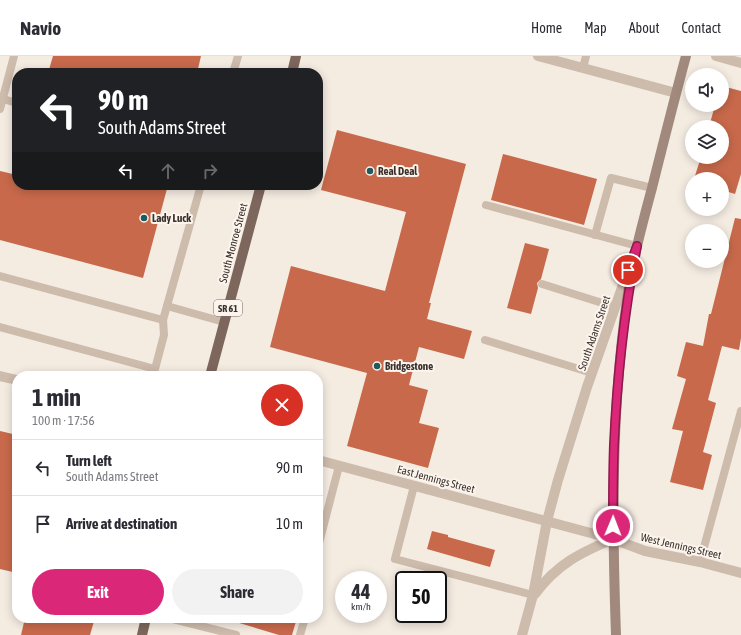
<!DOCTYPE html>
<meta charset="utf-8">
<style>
:root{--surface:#fff;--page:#f2f2f3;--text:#2b2b33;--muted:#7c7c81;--line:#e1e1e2;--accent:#db2777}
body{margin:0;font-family:"Asap Condensed",sans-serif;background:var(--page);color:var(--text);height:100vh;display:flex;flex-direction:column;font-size:15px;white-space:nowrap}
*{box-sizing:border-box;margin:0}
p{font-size:13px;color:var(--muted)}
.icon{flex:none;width:22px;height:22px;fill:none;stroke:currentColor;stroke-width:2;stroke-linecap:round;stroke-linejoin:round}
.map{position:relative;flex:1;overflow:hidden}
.panel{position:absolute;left:12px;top:315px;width:311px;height:252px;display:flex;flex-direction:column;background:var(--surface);border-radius:16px;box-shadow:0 2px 10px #0003}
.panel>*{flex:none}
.guide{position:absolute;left:12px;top:12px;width:311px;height:122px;border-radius:16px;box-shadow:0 2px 10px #0003;background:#202124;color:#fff;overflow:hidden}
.fabs{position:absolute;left:685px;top:12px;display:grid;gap:8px}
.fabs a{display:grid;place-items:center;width:44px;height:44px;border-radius:50%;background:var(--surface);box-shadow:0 2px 10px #0003;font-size:20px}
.speed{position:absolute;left:335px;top:515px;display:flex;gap:8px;font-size:20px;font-weight:700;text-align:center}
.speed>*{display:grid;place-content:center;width:52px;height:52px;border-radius:50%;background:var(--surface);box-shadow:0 2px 10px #0003;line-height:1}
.speed small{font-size:10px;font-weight:400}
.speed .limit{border:2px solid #111;border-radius:6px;background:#fff;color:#111}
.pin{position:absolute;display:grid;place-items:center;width:34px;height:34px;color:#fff;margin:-17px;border:2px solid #fff;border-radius:50%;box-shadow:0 1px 4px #0007}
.me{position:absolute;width:44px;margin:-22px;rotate:1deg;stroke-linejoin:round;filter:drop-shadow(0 0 3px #0008)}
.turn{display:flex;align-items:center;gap:14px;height:84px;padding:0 20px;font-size:18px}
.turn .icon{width:52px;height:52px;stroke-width:2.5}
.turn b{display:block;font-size:28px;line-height:34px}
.lanes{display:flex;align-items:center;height:38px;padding:0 20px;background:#0003;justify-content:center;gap:20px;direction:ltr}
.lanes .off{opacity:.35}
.round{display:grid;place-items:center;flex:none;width:42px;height:42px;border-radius:21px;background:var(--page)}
.summary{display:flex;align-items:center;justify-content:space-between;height:68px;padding:0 20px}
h1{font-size:24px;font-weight:700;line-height:30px}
.action{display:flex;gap:8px;margin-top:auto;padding:8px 20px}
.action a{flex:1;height:46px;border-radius:24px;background:var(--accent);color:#fff;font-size:16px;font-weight:700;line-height:46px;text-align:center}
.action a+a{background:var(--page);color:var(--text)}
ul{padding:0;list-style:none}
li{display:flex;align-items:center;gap:12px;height:56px;padding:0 20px;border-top:1px solid var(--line)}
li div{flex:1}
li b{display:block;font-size:15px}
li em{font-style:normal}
header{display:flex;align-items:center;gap:24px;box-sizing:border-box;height:56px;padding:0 20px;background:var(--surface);border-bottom:1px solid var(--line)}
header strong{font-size:19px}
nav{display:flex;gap:22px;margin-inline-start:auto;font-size:14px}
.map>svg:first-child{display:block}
.building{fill:#c8694b}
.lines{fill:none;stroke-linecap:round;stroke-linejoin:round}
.service{stroke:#cdbbac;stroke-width:8}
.minor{stroke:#cdbbac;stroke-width:10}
.tertiary{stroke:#cdbbac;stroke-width:10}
.secondary{stroke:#a18a7d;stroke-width:10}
.primary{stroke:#7d675c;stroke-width:10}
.route-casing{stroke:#8e194d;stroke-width:10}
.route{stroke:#db2777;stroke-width:7}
.poi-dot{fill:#1f5a5e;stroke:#fbf5ee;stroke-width:1.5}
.labels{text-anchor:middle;stroke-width:4;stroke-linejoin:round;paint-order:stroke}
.shield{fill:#fbf5ee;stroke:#756b66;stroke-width:1}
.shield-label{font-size:10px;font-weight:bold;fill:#3b302b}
.poi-label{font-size:11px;font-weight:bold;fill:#3b302b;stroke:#fbf5ee;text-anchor:start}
.street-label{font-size:11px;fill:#3b302b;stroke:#fbf5ee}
</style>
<header>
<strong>Navio</strong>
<nav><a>Home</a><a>Map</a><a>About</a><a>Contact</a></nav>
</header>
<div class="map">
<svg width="741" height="579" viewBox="0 0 741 579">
<rect width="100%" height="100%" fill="#f4ebe1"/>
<!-- building -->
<g class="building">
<polygon points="53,0 201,0 197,17 48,17"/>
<polygon points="722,30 741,35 741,118 735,138 722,134 722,123 694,123 701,101 722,101 722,71 709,71 715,49 722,49"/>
<polygon points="337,74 466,108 429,247 431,247 427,263 472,275 464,303 419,291 409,329 428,334 419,367 439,372 428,412 347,390 367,317 270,291 291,210 385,235 406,156 321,134"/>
<polygon points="503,98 597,123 584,169 491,144"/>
<polygon points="0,115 17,119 17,129 168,129 143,222 0,184"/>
<polygon points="735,162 741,163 741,282 739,294 722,290 708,344 716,347 703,396 712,399 703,434 670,426 683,375 672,373 686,323 677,320 686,286 703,290 709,258 711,258"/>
<polygon points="525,187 549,193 541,223 537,227 538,232 531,258 507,252"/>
<polygon points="0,375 17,379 17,517 0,513"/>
<polygon points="432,475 448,479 448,481 495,494 490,511 427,493"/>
<polygon points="25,562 95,562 90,579 21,579"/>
<polygon points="237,562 297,562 292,579 279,579 236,566"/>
</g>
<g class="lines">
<!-- service -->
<g class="service">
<polyline points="583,12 586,0"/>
<polyline points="233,17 238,0"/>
<polyline points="3,43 17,47"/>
<polyline points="0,53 14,0"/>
<polyline points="486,149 637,190"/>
<polyline points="595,179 611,122 652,132"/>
<polyline points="0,220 163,264"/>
<polyline points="542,228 615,251"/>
<polyline points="167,250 224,266"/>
<polyline points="0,271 155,313 164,279 163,264 201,129"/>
<polyline points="485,284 592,317"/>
<polyline points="414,430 395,503 533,539"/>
<polyline points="318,491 339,410"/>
<polyline points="700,506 741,355"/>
<polyline points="169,562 236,579"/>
<polyline points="300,579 305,562"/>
</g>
<!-- minor -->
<g class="minor">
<polyline points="716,0 741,7"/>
<polyline points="0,320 17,324"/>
<polyline points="318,404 613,483 645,495 700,506 741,517"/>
</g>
<!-- tertiary -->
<g class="tertiary">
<polyline points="538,0 676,37"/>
<path d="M535,538C557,508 580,497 613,483"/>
<polyline points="522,579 533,539 547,465 558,424 587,331 630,209"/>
</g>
<!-- secondary -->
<path class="secondary" d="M616,579C612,467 611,355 627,244C632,206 642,169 652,132C663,88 674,44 686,0"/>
<!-- primary -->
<g class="primary">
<polyline points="292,17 296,0"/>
<polyline points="210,320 261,129"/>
<polyline points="142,579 146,562"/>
</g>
</g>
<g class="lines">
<defs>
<path id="route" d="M613,470C613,443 613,416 614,389C617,322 624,256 637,190L628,214"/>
</defs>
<!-- route casing -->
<use href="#route" class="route-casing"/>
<!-- route -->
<use href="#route" class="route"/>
</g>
<!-- markers -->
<g class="poi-dot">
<circle cx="370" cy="115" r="4"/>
<circle cx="144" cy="162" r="4"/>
<circle cx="377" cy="310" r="4"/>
</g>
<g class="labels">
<!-- shield labels -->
<rect class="shield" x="214" y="244" width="28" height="16" rx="3"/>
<g class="shield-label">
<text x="228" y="256">SR 61</text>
</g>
<!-- poi labels -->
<g class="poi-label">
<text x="378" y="119">Real Deal</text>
<text x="152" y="166">Lady Luck</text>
<text x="385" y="314">Bridgestone</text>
</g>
<!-- street labels -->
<g class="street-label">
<text transform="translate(233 187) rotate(-75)" y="4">South Monroe Street</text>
<text transform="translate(594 277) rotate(-71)" y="4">South Adams Street</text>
<text transform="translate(436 423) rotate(15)" y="4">East Jennings Street</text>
<text transform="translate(681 490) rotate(13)" y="4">West Jennings Street</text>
</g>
</g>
</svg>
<div class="fabs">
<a><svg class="icon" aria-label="sound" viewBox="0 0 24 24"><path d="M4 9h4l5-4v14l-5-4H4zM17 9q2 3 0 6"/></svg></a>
<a><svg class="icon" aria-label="layers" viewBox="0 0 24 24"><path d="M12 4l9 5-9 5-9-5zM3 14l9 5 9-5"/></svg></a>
<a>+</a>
<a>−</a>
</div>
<div class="speed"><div>44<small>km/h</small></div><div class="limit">50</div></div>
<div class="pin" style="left:628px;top:214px;background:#d93025"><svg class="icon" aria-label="arrive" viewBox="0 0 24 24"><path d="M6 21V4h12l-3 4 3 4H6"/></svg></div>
<svg class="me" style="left:613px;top:470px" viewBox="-20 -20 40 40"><circle r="17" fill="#db2777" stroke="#fff" stroke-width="3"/><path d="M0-11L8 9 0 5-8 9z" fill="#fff"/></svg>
<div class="guide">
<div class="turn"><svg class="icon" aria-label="left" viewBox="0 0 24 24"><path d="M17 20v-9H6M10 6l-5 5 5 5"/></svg><div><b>90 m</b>South Adams Street</div></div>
<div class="lanes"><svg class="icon" aria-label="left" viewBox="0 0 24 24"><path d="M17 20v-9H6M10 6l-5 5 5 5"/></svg><svg class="icon off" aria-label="ahead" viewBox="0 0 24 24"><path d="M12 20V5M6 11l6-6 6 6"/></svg><svg class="icon off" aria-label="right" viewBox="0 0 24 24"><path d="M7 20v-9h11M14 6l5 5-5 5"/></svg></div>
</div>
<section class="panel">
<div class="summary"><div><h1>1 min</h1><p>100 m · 17:56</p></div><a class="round" style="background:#d93025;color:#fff"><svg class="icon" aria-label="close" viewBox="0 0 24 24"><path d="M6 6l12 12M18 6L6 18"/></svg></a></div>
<ul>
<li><svg class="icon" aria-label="left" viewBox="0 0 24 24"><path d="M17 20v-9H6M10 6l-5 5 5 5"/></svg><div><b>Turn left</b><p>South Adams Street</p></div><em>90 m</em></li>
<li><svg class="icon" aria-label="arrive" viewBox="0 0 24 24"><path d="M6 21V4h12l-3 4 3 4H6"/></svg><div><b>Arrive at destination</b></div><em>10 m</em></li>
</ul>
<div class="action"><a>Exit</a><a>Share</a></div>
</section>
</div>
